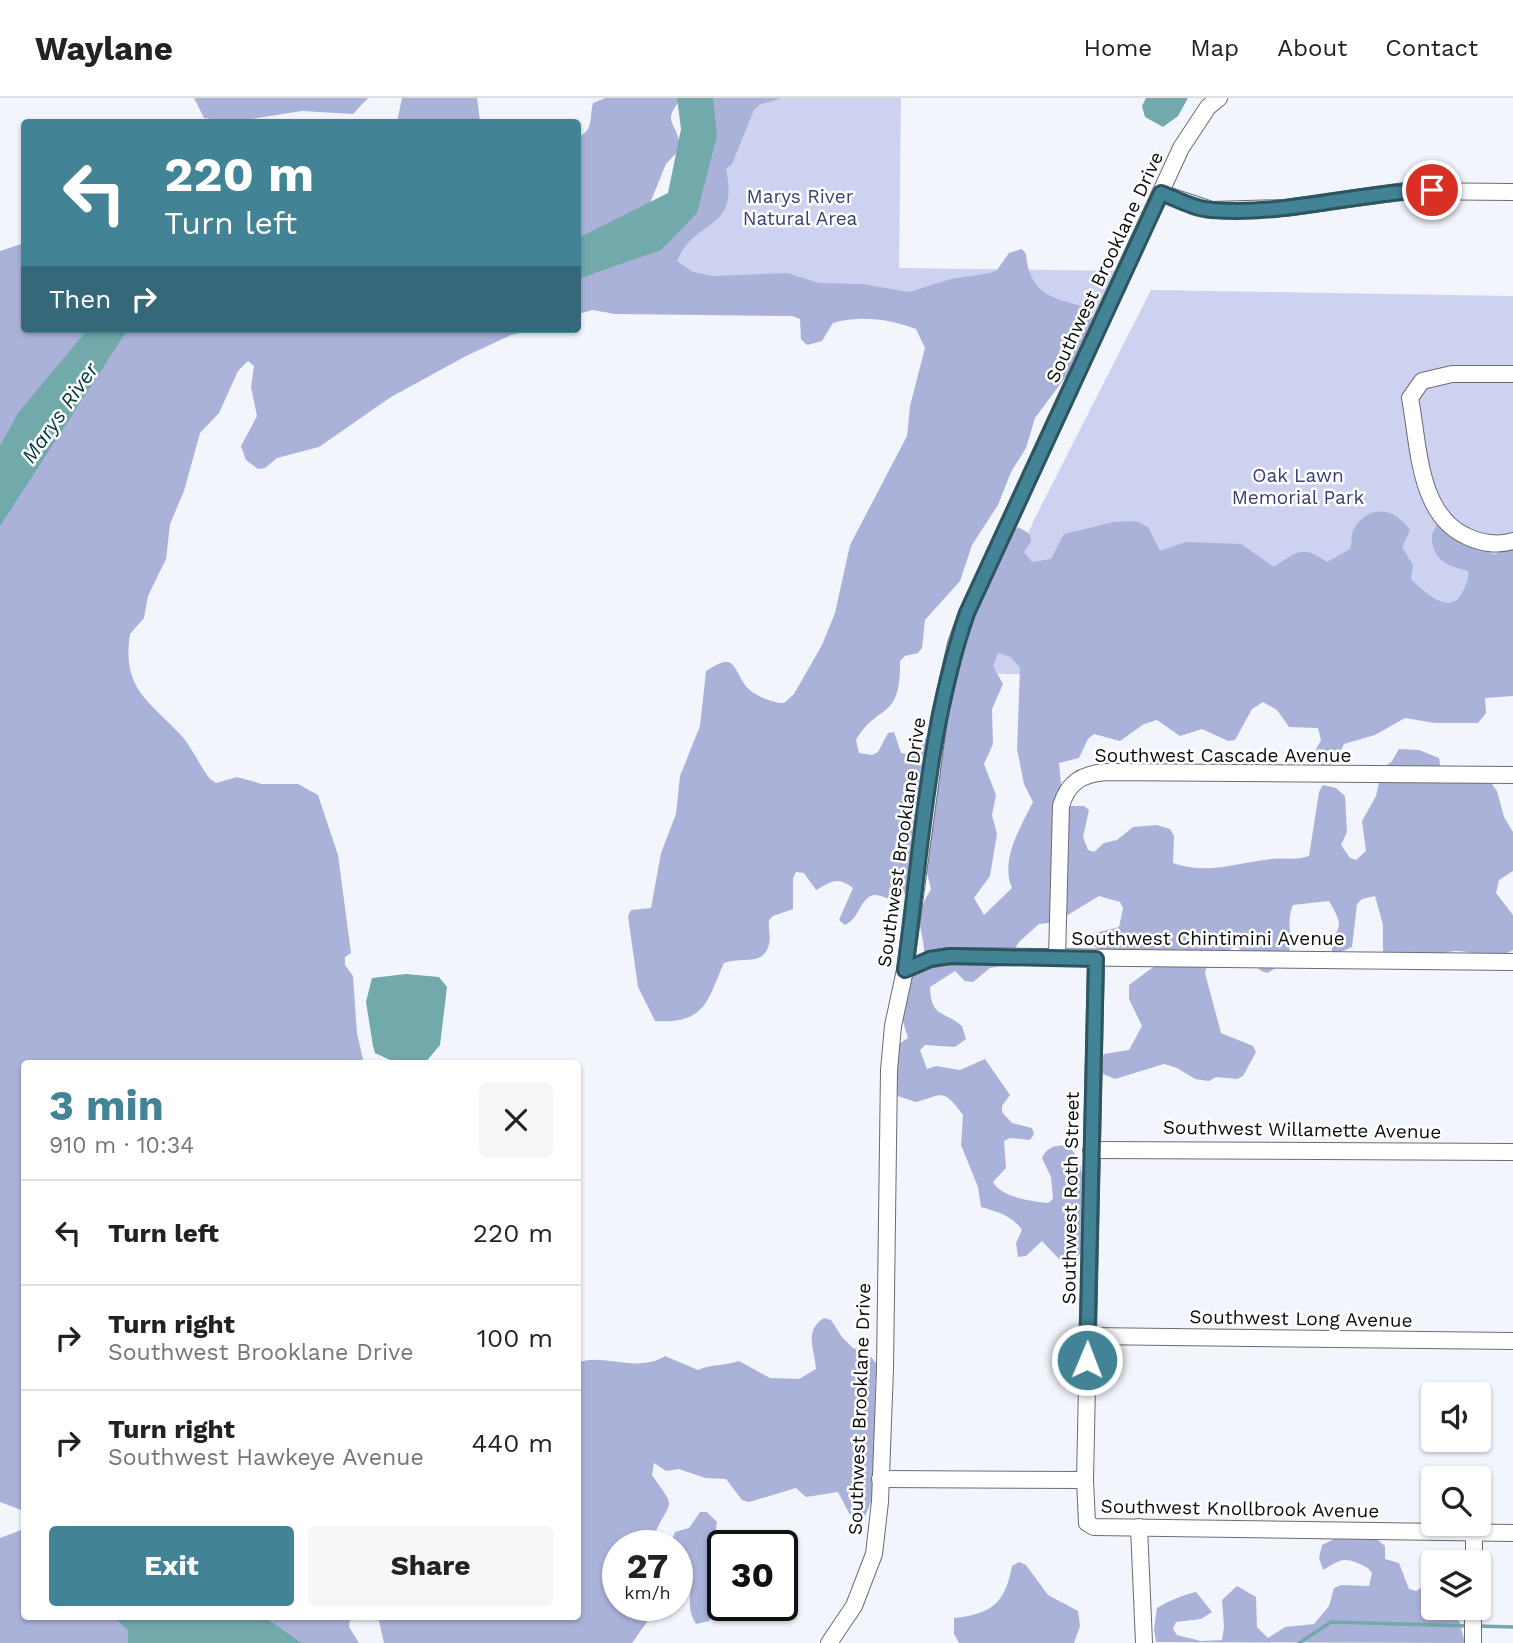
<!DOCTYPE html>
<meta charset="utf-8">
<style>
:root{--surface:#fff;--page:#f6f6f6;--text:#222;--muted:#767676;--line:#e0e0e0;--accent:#438396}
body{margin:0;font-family:"Work Sans",sans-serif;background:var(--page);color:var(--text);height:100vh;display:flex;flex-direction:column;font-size:26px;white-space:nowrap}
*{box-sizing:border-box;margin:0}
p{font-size:23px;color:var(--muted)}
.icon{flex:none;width:38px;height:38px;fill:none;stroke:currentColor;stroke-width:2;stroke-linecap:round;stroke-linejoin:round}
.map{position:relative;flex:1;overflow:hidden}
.panel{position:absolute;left:21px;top:962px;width:560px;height:560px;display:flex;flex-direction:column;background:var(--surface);border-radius:7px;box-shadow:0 2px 5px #0004}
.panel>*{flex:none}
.hud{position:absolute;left:21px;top:21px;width:560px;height:214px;border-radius:7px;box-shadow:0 2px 5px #0004;background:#438396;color:#fff;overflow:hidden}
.fabs{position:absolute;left:1421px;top:1284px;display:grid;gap:14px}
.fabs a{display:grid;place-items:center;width:70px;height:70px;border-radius:7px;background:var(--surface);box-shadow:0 2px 5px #0004;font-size:35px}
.speed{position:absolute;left:602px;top:1432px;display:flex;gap:14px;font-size:35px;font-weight:700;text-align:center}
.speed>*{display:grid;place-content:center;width:91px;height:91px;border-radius:50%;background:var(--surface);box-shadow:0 2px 5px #0004;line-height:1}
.speed small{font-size:18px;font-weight:400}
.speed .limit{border:4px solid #111;border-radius:10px;background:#fff;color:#111}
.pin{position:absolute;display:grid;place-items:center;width:60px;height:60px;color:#fff;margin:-30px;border:4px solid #fff;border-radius:50%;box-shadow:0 2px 7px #0007}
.me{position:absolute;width:77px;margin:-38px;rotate:1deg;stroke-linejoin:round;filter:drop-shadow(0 0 5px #0008)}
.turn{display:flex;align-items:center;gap:24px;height:147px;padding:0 28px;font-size:32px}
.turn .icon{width:91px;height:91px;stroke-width:2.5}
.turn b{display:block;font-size:49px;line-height:60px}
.then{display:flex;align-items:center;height:66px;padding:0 28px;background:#0003;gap:14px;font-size:26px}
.round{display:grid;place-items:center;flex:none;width:74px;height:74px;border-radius:7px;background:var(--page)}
.summary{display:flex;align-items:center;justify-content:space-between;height:119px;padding:0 28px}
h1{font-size:42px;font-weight:700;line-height:52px;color:var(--accent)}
.primary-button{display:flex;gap:14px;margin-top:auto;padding:14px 28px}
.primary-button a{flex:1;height:80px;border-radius:7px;background:var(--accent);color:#fff;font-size:28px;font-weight:700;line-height:80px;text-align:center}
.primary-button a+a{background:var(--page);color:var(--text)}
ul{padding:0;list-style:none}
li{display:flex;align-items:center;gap:21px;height:105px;padding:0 28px;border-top:2px solid var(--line)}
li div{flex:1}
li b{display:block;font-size:26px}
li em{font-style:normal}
header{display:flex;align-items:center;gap:42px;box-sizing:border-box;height:98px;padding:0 35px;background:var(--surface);border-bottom:2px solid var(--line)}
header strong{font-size:33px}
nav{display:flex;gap:38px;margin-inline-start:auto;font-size:24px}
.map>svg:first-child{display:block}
.green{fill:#ccd2f0}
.forest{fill:#aab2da;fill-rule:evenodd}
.water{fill:#72a9aa}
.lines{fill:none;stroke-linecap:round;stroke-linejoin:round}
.stream{stroke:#72a9aa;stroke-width:3.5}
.minor-casing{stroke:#6b6c73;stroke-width:18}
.minor{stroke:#fff;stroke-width:16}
.route-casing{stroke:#2c5562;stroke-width:18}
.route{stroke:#438396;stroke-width:12}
.labels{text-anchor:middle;stroke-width:5;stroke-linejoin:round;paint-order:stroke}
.park-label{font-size:19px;fill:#393f73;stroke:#fff}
.street-label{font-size:19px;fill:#0b0c0e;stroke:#fff}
.water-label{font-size:21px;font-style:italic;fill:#023a3b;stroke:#fff}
</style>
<header>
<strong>Waylane</strong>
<nav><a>Home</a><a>Map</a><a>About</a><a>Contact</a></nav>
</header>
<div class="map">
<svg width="1513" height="1545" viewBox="0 0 1513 1545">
<rect width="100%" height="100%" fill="#f3f5fd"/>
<!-- green -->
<g class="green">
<polygon points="713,0 901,0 899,170 1126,173 1099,222 667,204 661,152"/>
<polygon points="1151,192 1513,198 1513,587 966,575 1034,422"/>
</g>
<!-- forest -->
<g class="forest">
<polygon points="194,0 368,0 353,16 302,13 232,24 204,20"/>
<polygon points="402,0 477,0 480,23 397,24"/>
<path d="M605,0H682C659,27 679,23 680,51L666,66L650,105L578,166V39C594,32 589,21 593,5Z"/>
<path d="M705,0H782L759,7L754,12L732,66L726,71C740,135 695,119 677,163L693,174L713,178L787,175L819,185L862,186L909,194L951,181L990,175L997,172L1009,155L1022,151L1026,156C1031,220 1093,192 1094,226L1076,265L1035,320L1026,350L1011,374L998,407L972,447L960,483L925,522L922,550L918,555L905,558L900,563C901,624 878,604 856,642L859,655L872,657L878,654L888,635L894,634L901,655L913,657C929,643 932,623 938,604C952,569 993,450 1018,429L1030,436L1031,443L1024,454L1032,464L1051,461L1064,436L1114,424L1136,423L1148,429L1160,453L1186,444L1241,446L1274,469C1298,453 1302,447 1327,464L1350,451C1353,443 1350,436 1355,429C1371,405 1396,411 1410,432L1402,449L1413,467L1411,481C1423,493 1450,519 1462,495C1466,487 1469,482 1468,473C1446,468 1431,461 1432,436L1439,423L1451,420L1457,422L1490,455L1496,457L1500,451L1513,449V598L1485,600L1486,615L1478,625H1435L1405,620L1375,637L1344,646L1335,665L1321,669L1312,659L1321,642L1318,630L1289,629L1277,612L1263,604L1252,611L1235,642L1228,643L1202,631L1180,638L1157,622L1144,626L1120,643L1094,636L1088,641L1079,660L1059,665L1063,708H1084L1089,712L1083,739L1088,752L1094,754L1104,745L1117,742L1133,729L1157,727L1170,731L1174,738L1173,765C1206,777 1238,765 1271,761C1283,759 1296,763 1309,758L1319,694L1323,687L1336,690L1345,698L1347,734L1341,747L1350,760L1356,762L1366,753L1362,723L1376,698L1382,671L1392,663L1399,651L1419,652L1439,660L1441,672L1489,682L1497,693L1504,719L1513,734V773L1499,782L1496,795L1513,817V852C1495,864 1473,852 1454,853C1442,854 1432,862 1421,862C1409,861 1395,857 1383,855V827L1375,798L1362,801L1357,806L1352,849L1339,855H1332C1331,826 1350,838 1329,803L1293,807C1281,835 1307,850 1268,875L1261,873L1236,847L1207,868L1205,875L1221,935L1253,948L1256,954L1243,978L1237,981L1216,979L1209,983L1195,981L1177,970L1164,966L1115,981L1103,976L1100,962L1104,956L1129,952L1142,928L1129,901V887L1156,867L1129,851H1099L1087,844V837L1119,829L1123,810L1120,804L1099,798L1056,824L1039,826L1019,844L1004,868L990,870L973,884L965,883L955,873L930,889C931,920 943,912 962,928L966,941L955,949L925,947L920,952L927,971L936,968L960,972L985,961L1010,997L1002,1008V1014L1012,1025L1032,1030L1034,1036L1030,1042L1010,1040L1004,1043L1006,1070L993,1084C1002,1100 1032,1103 1048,1105L1053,1101L1051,1079L1042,1060C1046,1049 1059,1045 1069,1049C1085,1065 1082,1081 1083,1101C1084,1124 1096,1152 1068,1165L1061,1163L1042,1143L1026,1158L1018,1159L1016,1145L1022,1132C1012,1117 997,1114 981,1109L978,1089L961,1047L963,1017C942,989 943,997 916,1004L895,997L896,948L908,940L900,913L899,889L924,863C926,828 909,827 931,791L921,749L934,726L932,711C925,724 913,739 911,754C908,770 916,789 900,799C889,806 878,792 869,799C858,807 859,820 845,827L839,822L853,790C838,778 832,783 816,792L804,775L796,774L793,780V811L773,818L769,822C768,830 771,839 769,846C764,869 741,858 724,865C707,902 707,926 655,923L638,889L628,818L631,812L651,810L661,755L676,716L680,678L700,628L706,573C734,555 731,565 745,587C752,597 772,605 784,605L794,596L822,547L835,515L850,447L907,338L910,308L925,250L916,231C889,221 861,217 833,225L822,243L807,247L801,241L800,221L792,218L615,216L593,212L578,216V181L668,115ZM998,555L1011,559L1020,570L1017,651L1024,686L1033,704C1020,730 1000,762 1012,790L984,817L974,800L990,778L997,736L992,717L996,697L984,666L993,646L992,611L1003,586L993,568Z"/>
<polygon points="24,145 24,231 92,231 0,372 0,153"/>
<path d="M107,231H537L511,237L466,258L391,299L319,349L277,360L265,370L258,371L246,362L241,348L257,318L251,289L254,268L248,263L238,273L219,315L200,335L184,393L170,426L166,461L148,498L144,520L130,536C122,590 147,601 179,635C191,647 199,667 210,681L216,685L237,679L262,686H298L318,697L338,757L351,855L345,859V867L353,878L357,935L364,966H24V1413L0,1404V411Z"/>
<path d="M824,1220L831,1222L842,1239L853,1250L867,1254L880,1270C870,1285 879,1302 879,1319C880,1351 879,1394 863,1422L850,1417L838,1394L806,1399L796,1390L749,1404L742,1402L726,1381L705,1380L679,1371L666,1373L654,1365L652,1377C676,1412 672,1399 656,1433L662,1446L670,1447L675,1434L689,1430L700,1414H707L717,1424L716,1431L730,1447H723V1473L713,1475L715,1508L709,1523L696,1526C686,1510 691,1496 691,1479L687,1474L677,1479V1447H618V1507H659L632,1545H384L378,1519H578V1265C599,1254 638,1276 665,1258L698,1272C712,1266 724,1268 739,1263L770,1280L799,1281L816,1271C815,1252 803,1233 824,1220Z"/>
<polygon points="24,1431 24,1519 114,1519 128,1533 128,1545 0,1545 0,1440"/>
<path d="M1368,1434L1385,1448V1461L1399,1465L1409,1491L1416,1493L1422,1489L1428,1493L1429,1507L1435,1511L1456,1510L1465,1545L1156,1544L1154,1531L1157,1510C1168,1503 1183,1497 1196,1494L1212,1514L1201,1521L1176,1524L1173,1531L1177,1537L1201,1543L1222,1542L1224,1529L1222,1502L1237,1488L1256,1499L1257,1529L1268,1540L1285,1529L1314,1526L1329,1508L1334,1490L1341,1487L1369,1488L1372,1475L1368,1470C1346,1459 1344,1459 1323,1472L1319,1460L1322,1447L1334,1441Z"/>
<path d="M1019,1464L1026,1467L1048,1497L1078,1513L1080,1528L1074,1545H959L954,1536V1520C991,1516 1005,1506 1012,1468Z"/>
<polygon points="265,1519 350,1519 349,1529 359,1545 302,1545"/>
</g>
<!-- water -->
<g class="water">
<polygon points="677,0 713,0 717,38 697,115 661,152 578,181 578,140 668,95 681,31"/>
<polygon points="1146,0 1188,0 1178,18 1163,29 1145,19 1142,8"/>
<polygon points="88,231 128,231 0,428 0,348 18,315"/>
<polygon points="406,876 439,879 447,889 440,947 424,966 390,962 375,955 373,948 366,904 372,880"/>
<polygon points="114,1519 265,1519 302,1545 128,1545 128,1533"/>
</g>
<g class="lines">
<!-- stream -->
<g class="stream">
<polyline points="1477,1528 1513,1529"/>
<polyline points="1299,1545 1331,1524 1469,1528"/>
</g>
<defs>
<g id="minor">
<polyline points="1161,95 1212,112 1285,110 1405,93 1513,94"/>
<path d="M1513,276H1452L1422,283L1410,300C1419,347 1418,416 1466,438C1480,445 1498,448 1513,443"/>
<path d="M1057,860L1061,708C1068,684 1082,676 1106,674L1513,677"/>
<polyline points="1096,861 1085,1382 1087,1425 1094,1429 1513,1435"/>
<polyline points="905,872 931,861 950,858 1513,864"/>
<polyline points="1091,1052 1513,1054"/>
<polyline points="1088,1238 1513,1243"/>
<polyline points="880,1381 1085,1382"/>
<polyline points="1139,1429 1144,1545"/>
<polyline points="1474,1465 1474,1435"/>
<polyline points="829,1545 854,1508 874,1456 880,1404 885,1271 889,972 893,928 905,872 939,620 956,546 967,515 1181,50 1208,9 1219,0"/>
<polyline points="1473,1545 1473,1510"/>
</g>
</defs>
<!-- minor casing -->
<use href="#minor" class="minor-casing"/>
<!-- minor -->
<use href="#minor" class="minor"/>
</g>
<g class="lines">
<defs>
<path id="route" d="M1087,1262L1096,861L950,858L930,861L905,872C921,753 928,629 967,515L1161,95C1177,101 1194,111 1212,112C1286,118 1358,94 1432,92"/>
</defs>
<!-- route casing -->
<use href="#route" class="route-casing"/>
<!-- route -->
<use href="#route" class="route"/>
</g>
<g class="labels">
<!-- park labels -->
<g class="park-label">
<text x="800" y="105">Marys River<tspan x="800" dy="22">Natural Area</tspan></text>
<text x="1298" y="384">Oak Lawn<tspan x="1298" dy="22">Memorial Park</tspan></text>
</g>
<!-- street labels -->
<g class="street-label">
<text transform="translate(1104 169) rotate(-65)" y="7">Southwest Brooklane Drive</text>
<text x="1223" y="664">Southwest Cascade Avenue</text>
<text transform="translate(901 744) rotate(-82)" y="7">Southwest Brooklane Drive</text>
<text x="1208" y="847">Southwest Chintimini Avenue</text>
<text transform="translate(1302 1031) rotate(1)" y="7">Southwest Willamette Avenue</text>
<text transform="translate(1070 1100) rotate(-89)" y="7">Southwest Roth Street</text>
<text transform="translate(1301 1220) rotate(1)" y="7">Southwest Long Avenue</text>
<text transform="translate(859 1311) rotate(-88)" y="7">Southwest Brooklane Drive</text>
<text transform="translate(1240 1410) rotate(1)" y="7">Southwest Knollbrook Avenue</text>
</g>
<!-- water labels -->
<g class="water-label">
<text transform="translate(60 315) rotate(-55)" y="7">Marys River</text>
</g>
</g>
</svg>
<div class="fabs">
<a><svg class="icon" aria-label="sound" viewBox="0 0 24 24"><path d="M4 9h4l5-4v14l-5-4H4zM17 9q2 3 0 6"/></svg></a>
<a><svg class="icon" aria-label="search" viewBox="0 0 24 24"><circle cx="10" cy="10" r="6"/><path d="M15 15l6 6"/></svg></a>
<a><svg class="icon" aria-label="layers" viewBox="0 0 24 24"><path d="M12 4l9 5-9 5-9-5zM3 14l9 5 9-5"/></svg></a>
</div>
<div class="speed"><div>27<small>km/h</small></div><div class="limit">30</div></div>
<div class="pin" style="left:1432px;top:92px;background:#d93025"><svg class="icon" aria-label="arrive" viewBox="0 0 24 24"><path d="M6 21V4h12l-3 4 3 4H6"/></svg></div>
<svg class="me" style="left:1087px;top:1262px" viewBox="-20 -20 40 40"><circle r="17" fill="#438396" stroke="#fff" stroke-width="3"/><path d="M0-11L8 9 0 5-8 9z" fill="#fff"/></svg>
<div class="hud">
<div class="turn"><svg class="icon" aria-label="left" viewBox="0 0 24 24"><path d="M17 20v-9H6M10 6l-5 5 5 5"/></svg><div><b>220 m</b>Turn left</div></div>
<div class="then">Then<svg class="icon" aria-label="right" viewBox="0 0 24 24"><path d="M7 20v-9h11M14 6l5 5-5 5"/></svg></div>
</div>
<section class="panel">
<div class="summary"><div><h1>3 min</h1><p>910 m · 10:34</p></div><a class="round"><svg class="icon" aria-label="close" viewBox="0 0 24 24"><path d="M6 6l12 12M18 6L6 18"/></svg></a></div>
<ul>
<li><svg class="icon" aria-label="left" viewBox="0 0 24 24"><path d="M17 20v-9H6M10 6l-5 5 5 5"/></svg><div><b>Turn left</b></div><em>220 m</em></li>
<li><svg class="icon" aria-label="right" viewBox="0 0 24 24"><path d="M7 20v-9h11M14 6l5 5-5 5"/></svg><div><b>Turn right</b><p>Southwest Brooklane Drive</p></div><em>100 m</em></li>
<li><svg class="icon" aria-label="right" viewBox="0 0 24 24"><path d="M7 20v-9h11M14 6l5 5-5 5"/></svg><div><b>Turn right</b><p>Southwest Hawkeye Avenue</p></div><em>440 m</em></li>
</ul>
<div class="primary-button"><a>Exit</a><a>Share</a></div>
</section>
</div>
